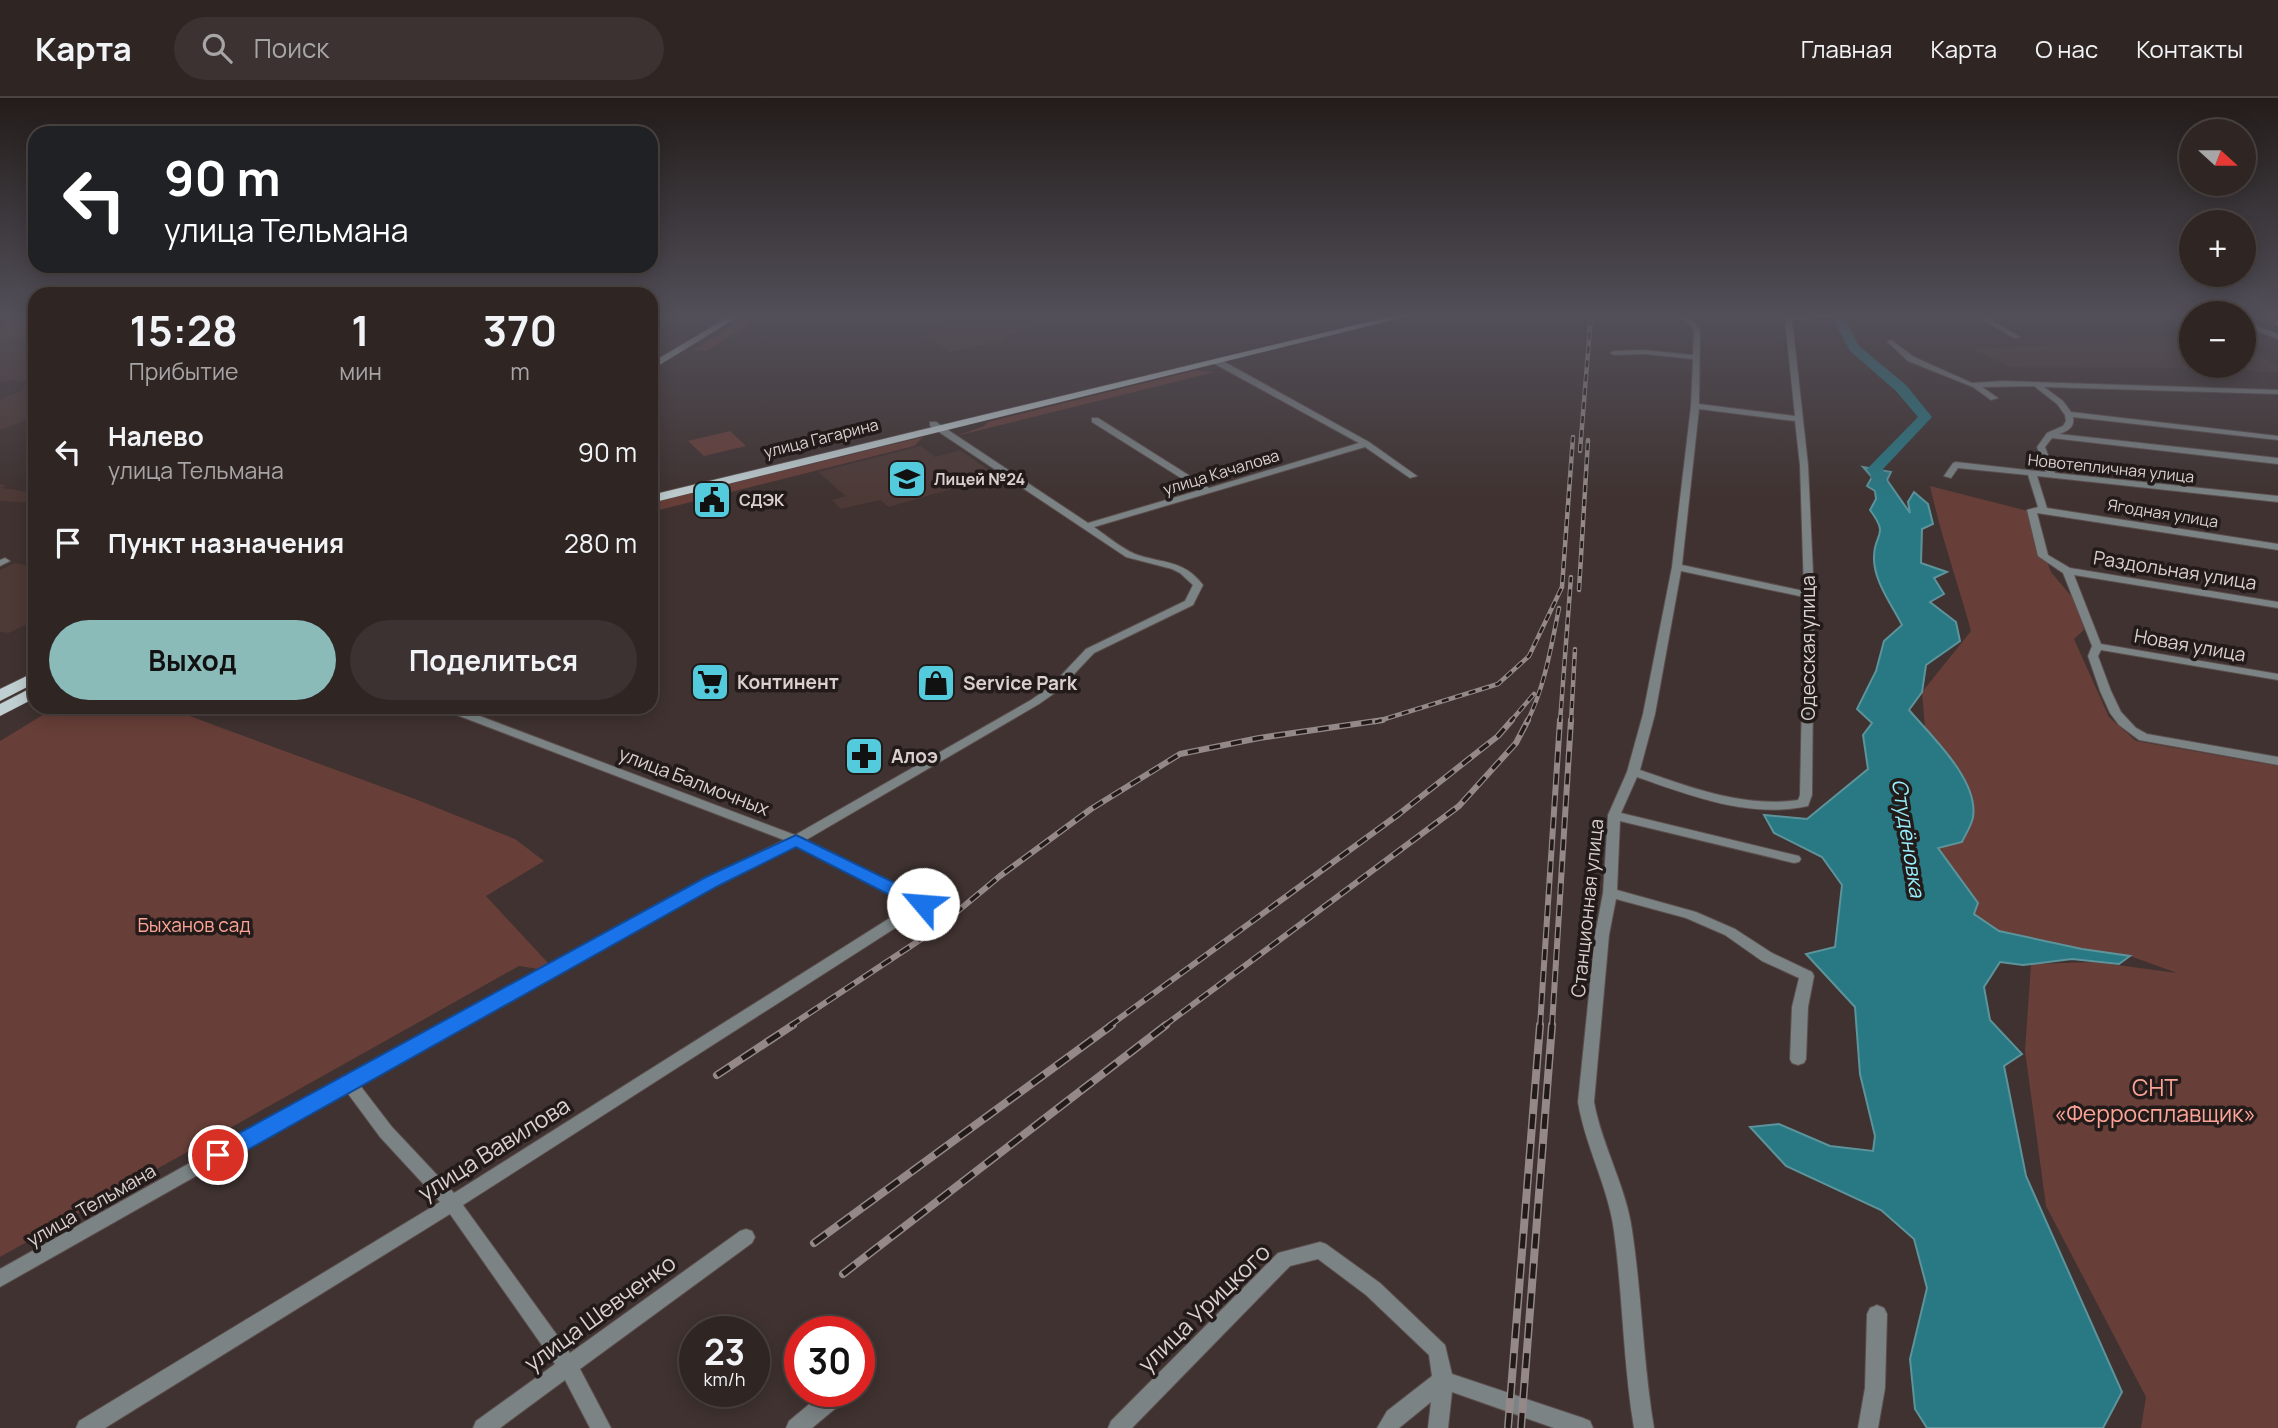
<!DOCTYPE html>
<html lang="ru">
<meta charset="utf-8">
<style>
:root{--surface:#2f2624;--page:#3b3231;--text:#f1f3f6;--muted:#a7a5a6;--line:#4a4341;--accent:#8bbbb9}
body{margin:0;font-family:Manrope,sans-serif;background:var(--page);color:var(--text);height:100vh;display:flex;flex-direction:column;font-size:26px;white-space:nowrap}
*{box-sizing:border-box;margin:0}
p{font-size:23px;color:var(--muted)}
.icon{flex:none;width:38px;height:38px;fill:none;stroke:currentColor;stroke-width:2;stroke-linecap:round;stroke-linejoin:round}
.map{position:relative;flex:1;overflow:hidden}
.details{position:absolute;left:28px;top:189px;width:630px;height:427px;display:flex;flex-direction:column;background:var(--surface);border-radius:21px;box-shadow:0 4px 18px #0003,0 0 0 2px var(--line)}
.details>*{flex:none}
.top-card{position:absolute;left:28px;top:28px;width:630px;height:147px;border-radius:21px;box-shadow:0 4px 18px #0003,0 0 0 2px var(--line);background:#202124;color:#fff;overflow:hidden}
.needle{width:46px;rotate:111deg}
.controls{position:absolute;left:2179px;top:21px;display:grid;gap:14px}
.controls a{display:grid;place-items:center;width:77px;height:77px;border-radius:50%;background:var(--surface);box-shadow:0 4px 18px #0003,0 0 0 2px var(--line);font-size:35px}
.speed{position:absolute;left:679px;top:1218px;display:flex;gap:14px;font-size:35px;font-weight:700;text-align:center}
.speed>*{display:grid;place-content:center;width:91px;height:91px;border-radius:50%;background:var(--surface);box-shadow:0 4px 18px #0003,0 0 0 2px var(--line);line-height:1}
.speed small{font-size:18px;font-weight:400}
.speed .limit{border:10px solid #d22;background:#fff;color:#111}
.pin{position:absolute;display:grid;place-items:center;width:60px;height:60px;color:#fff;margin:-30px;border:4px solid #fff;border-radius:50%;box-shadow:0 2px 7px #0007}
.me{position:absolute;width:77px;margin:-38px;rotate:297deg;stroke-linejoin:round;filter:drop-shadow(0 0 5px #0008)}
.turn{display:flex;align-items:center;gap:24px;height:147px;padding:0 21px;font-size:32px}
.turn .icon{width:91px;height:91px;stroke-width:2.5}
.turn b{display:block;font-size:49px;line-height:60px}
.eta{display:flex;justify-content:space-evenly;align-items:center;height:119px;text-align:center}
.eta b{font-size:42px;font-weight:700;line-height:49px}
.action{display:flex;gap:14px;margin-top:auto;padding:14px 21px}
.action a{flex:1;height:80px;border-radius:42px;background:var(--accent);color:#111;font-size:28px;font-weight:700;line-height:80px;text-align:center}
.action a+a{background:var(--page);color:var(--text)}
ul{padding:0;list-style:none}
li{display:flex;align-items:center;gap:21px;height:91px;padding:0 21px}
li div{flex:1}
li b{display:block;font-size:26px}
li em{font-style:normal}
header{display:flex;align-items:center;gap:42px;box-sizing:border-box;height:98px;padding:0 35px;background:var(--surface);border-bottom:2px solid var(--line)}
header strong{font-size:33px}
nav{display:flex;gap:38px;margin-inline-start:auto;font-size:24px}
.search{width:490px;height:63px;background:var(--page);display:flex;align-items:center;gap:18px;box-sizing:border-box;padding:0 24px;border-radius:38px;color:var(--muted);font-size:26px}
.map>svg:first-child{display:block}
.built{fill:#4d3936}
.green{fill:#673e38}
.water{fill:#287984;stroke:#5d939a;stroke-width:2}
.lines{fill:none;stroke-linecap:round;stroke-linejoin:round}
.river{fill:#287984;fill-rule:evenodd}
.minor-casing{stroke:#5b4e4d;stroke-width:2}
.tertiary-casing{stroke:#5b4e4d;stroke-width:2}
.secondary-casing{stroke:#5b4e4d;stroke-width:2}
.primary-casing{stroke:#5b4e4d;stroke-width:1}
.minor{fill:#7b8384;fill-rule:evenodd}
.tertiary{fill:#7b8384;fill-rule:evenodd}
.secondary{fill:#a2aeb0;fill-rule:evenodd}
.primary{fill:#c0cfd1;fill-rule:evenodd}
.rail-far2-casing{stroke:#948988;stroke-width:4.5}
.rail-far1-casing{stroke:#948988;stroke-width:6}
.rail-casing{stroke:#948988;stroke-width:8}
.rail-far2{stroke:#221b1a;stroke-width:2.5;stroke-dasharray:7;stroke-linecap:butt}
.rail-far1{stroke:#221b1a;stroke-width:3.5;stroke-dasharray:11;stroke-linecap:butt}
.rail{stroke:#221b1a;stroke-width:5;stroke-dasharray:15;stroke-linecap:butt}
.route{fill:#1a73e8;stroke:#114b97;stroke-width:2}
.labels{text-anchor:middle;stroke-width:7;stroke-linejoin:round;paint-order:stroke}
.far-street-label{font-size:16px;fill:#d9d0cf;stroke:#221b1a}
.far-poi-label{font-size:16px;font-weight:bold;fill:#d9d0cf;stroke:#221b1a;text-anchor:start}
.street-label{font-size:19px;fill:#d9d0cf;stroke:#221b1a}
.poi-label{font-size:19px;font-weight:bold;fill:#d9d0cf;stroke:#221b1a;text-anchor:start}
.park-label{font-size:19px;fill:#fda497;stroke:#221b1a}
.water-label{font-size:21px;font-style:italic;fill:#97eefc;stroke:#221b1a}
.near-park-label{font-size:23px;fill:#fda497;stroke:#221b1a}
.near-street-label{font-size:23px;fill:#d9d0cf;stroke:#221b1a}
</style>
<header>
<strong>Карта</strong>
<div class="search"><svg class="icon" aria-label="search" viewBox="0 0 24 24"><circle cx="10" cy="10" r="6"/><path d="M15 15l6 6"/></svg>Поиск</div>
<nav><a>Главная</a><a>Карта</a><a>О нас</a><a>Контакты</a></nav>
</header>
<div class="map">
<svg width="2278" height="1330" viewBox="0 0 2278 1330">
<rect width="100%" height="100%" fill="#3f3230"/>
<!-- built -->
<g class="built">
<polygon points="904,217 947,217 1028,224 1038,229 1002,239 1007,242 950,254 925,239 941,228"/>
<polygon points="23,238 35,239 35,284 10,282 0,285 0,246"/>
<polygon points="2191,239 2191,268 2244,268 2244,249 2278,268 2278,274 2178,270 2011,269 1973,251"/>
<polygon points="35,288 35,319 0,332 0,301"/>
<polygon points="921,348 935,359 960,352 997,378 889,409 880,402 841,411 832,402 846,398 818,374"/>
<polygon points="0,386 6,387 2,390 35,395 35,405 0,403"/>
<polygon points="15,465 35,469 35,522 9,535 0,534 0,472"/>
</g>
<!-- green -->
<g class="green">
<polygon points="17,217 35,217 35,239 15,239 0,246 0,233 6,228 2,224"/>
<polygon points="748,217 764,217 707,253 694,252"/>
<polygon points="1197,272 1215,274 956,338 984,328 988,324"/>
<polygon points="730,333 746,348 704,358 688,343"/>
<polygon points="923,339 914,348 651,414 651,405"/>
<path d="M1930,388L2028,413L2051,474L2077,505L2084,532L2074,541L2109,619L2136,643L2278,668V1330H2141L2146,1299L2046,1108L2025,953L2031,866L2095,864L2177,875L2130,858L2082,851L1999,833L1974,815L1938,749L1962,677L1925,631L1922,594L1971,533C1958,485 1941,438 1930,388Z"/>
<polygon points="56,609 165,609 415,701 515,741 544,763 486,798 549,866 538,871 519,868 0,1159 0,643"/>
</g>
<!-- water -->
<path class="water" d="M1863,369L1891,374L1887,382L1910,415L1908,404L1914,394L1928,406L1933,426L1922,431L1921,465L1947,474L1934,480L1944,496L1930,504L1956,524L1960,543L1926,567L1922,594L1909,612C1931,638 1979,682 1973,719C1972,727 1965,737 1962,744L1938,750L1978,805L1974,816L1999,833L2082,851L2130,858L2119,866L2072,861L2023,867L2000,864L1984,889L1990,922L2022,956L2004,968L2026,1078L2122,1294L2103,1330H1927L1915,1311L1910,1261L1927,1190L1914,1141L1881,1112L1786,1068L1750,1029L1779,1026L1830,1048L1873,1053L1875,1038L1860,976L1855,909L1806,856L1835,849L1842,787L1822,759L1774,735L1764,717L1807,721L1868,671L1863,637L1872,625L1857,611L1876,573L1884,543L1902,527C1892,507 1873,482 1874,459C1874,434 1890,439 1870,412L1876,401L1875,393L1867,388L1872,379Z"/>
<g class="lines">
<!-- river -->
<polygon class="river" points="1831,217 1843,217 1859,248 1906,287 1932,319 1883,371 1891,396 1888,399 1878,399 1868,370 1918,319 1896,293 1850,253"/>
<defs>
<g id="minor">
<path d="M1681,217H1687L1700,232L1699,306L1795,318L1785,221L1768,217H1845L1842,219L1792,221L1808,367L1814,497L1812,697L1808,708C1750,721 1691,698 1637,679L1621,715L1799,758L1801,761L1799,764L1794,765L1620,723L1617,792L1696,814L1735,831L1772,855L1812,874L1814,878L1808,909L1806,961L1804,965L1798,967L1792,965L1790,961L1792,909L1799,880L1762,863L1725,837L1686,820L1616,801L1609,837L1594,1004C1602,1048 1626,1088 1632,1132C1642,1198 1643,1265 1654,1330H1634C1623,1265 1623,1198 1614,1133C1608,1088 1585,1048 1578,1004L1595,837L1603,795L1608,717L1627,674L1643,616L1672,469L1691,308L1693,261L1644,256L1614,257L1610,255L1614,253L1644,252L1693,257L1694,232ZM1699,311L1795,323L1800,367L1804,493L1682,467ZM1681,473L1804,499L1800,697L1798,702C1743,710 1690,689 1640,672L1655,616Z"/>
<polygon points="1975,217 1982,217 2020,239 2014,240"/>
<polygon points="2276,223 2278,223 2278,228 2273,225"/>
<path d="M1891,242L1914,259L1972,285L2003,283L2278,292V296L2044,289L2063,303L2071,314L2278,338V342L2073,319C2075,329 2068,333 2059,336L2278,360V366L2052,340L2045,349L2055,375L2278,398V404L2037,378L2047,410L2278,446V452L2037,415L2048,457L2070,470L2278,504V510L2074,477L2101,546L2278,576V582L2101,552L2098,558L2111,593L2121,614L2136,630L2147,636L2278,659V667L2139,642L2119,627L2110,615L2100,593L2088,558L2092,548L2063,475L2038,458L2027,412L2038,409L2028,377L1958,370L1951,380L1944,378L1953,365L1956,364L2046,374L2037,349L2047,335L2063,328L2066,323L2065,317L2057,306L2034,288L1982,289L1998,300L1991,302L1973,289L1908,263L1889,245L1887,244Z"/>
<path d="M1215,262H1221L1369,344L1417,378L1410,380L1365,349L1094,429C1107,438 1121,450 1135,456C1163,466 1183,461 1203,487L1193,507L1094,555L1059,592L1039,606L806,742L928,803L930,806L928,809L463,1107L570,1255L740,1133L746,1131L752,1133L755,1139L752,1145L580,1271L611,1330H590L565,1282L500,1330H473L476,1323L555,1266L450,1116L105,1330H76L79,1323L440,1104L380,1039L346,993L0,1189V1171L392,952L727,770L784,742L441,611L439,609H456L795,737L1031,602L1051,588L1086,551L1185,503L1193,487L1180,475L1172,471L1126,459L930,328V324H936L1088,425L1200,392L1092,324V320H1098L1209,390L1359,345L1215,266ZM796,747L912,806L454,1095L392,1029L359,986L737,776Z"/>
<polygon points="5,460 10,463 0,468 0,462"/>
<polygon points="1320,1144 1326,1146 1380,1185 1445,1247 1452,1276 1583,1320 1590,1323 1593,1330 1554,1330 1452,1294 1448,1330 1428,1330 1431,1304 1399,1330 1377,1330 1387,1313 1432,1278 1429,1257 1366,1197 1318,1161 1290,1168 1132,1330 1108,1330 1111,1323 1278,1155"/>
<polygon points="1877,1207 1884,1210 1887,1216 1885,1290 1878,1330 1858,1330 1865,1290 1867,1216 1870,1210"/>
<polygon points="825,1293 851,1293 848,1300 812,1330 786,1330 789,1323"/>
</g>
<polygon id="tertiary" points="2244,223 2278,236 2278,241 2244,228"/>
<polygon id="secondary" points="732,217 741,217 651,272 651,265"/>
<g id="primary">
<polygon points="1397,217 1413,217 651,405 651,397"/>
<polygon points="35,574 35,585 0,603 0,591"/>
<polygon points="35,588 35,600 0,618 0,606"/>
</g>
</defs>
<!-- minor casing -->
<use href="#minor" class="minor-casing"/>
<!-- tertiary casing -->
<use href="#tertiary" class="tertiary-casing"/>
<!-- secondary casing -->
<use href="#secondary" class="secondary-casing"/>
<!-- primary casing -->
<use href="#primary" class="primary-casing"/>
<!-- minor -->
<use href="#minor" class="minor"/>
<!-- tertiary -->
<use href="#tertiary" class="tertiary"/>
<!-- secondary -->
<use href="#secondary" class="secondary"/>
<!-- primary -->
<use href="#primary" class="primary"/>
<defs>
<g id="rail-far2">
<polyline points="1580,353 1591,217"/>
<polyline points="1579,492 1588,342"/>
<polyline points="1375,624 1498,586 1529,558 1562,489 1573,339"/>
<polyline points="1510,624 1534,596"/>
<path d="M1527,624C1545,588 1551,549 1559,510"/>
<polyline points="1560,624 1571,479"/>
<polyline points="1571,624 1575,551"/>
</g>
<g id="rail-far1">
<polyline points="790,928 935,832 1000,778 1091,711 1180,656 1259,640 1383,622"/>
<polyline points="1109,928 1399,716 1498,638 1512,622"/>
<polyline points="1164,928 1459,708 1516,645 1528,622"/>
<polyline points="1540,928 1560,622"/>
<polyline points="1552,928 1571,622"/>
</g>
<g id="rail">
<polyline points="717,977 793,927"/>
<polyline points="814,1145 1112,927"/>
<polyline points="843,1176 1166,927"/>
<polyline points="1508,1330 1540,927"/>
<polyline points="1521,1330 1552,927"/>
</g>
</defs>
<!-- rail-far2 casing -->
<use href="#rail-far2" class="rail-far2-casing"/>
<!-- rail-far1 casing -->
<use href="#rail-far1" class="rail-far1-casing"/>
<!-- rail casing -->
<use href="#rail" class="rail-casing"/>
<!-- rail-far2 -->
<use href="#rail-far2" class="rail-far2"/>
<!-- rail-far1 -->
<use href="#rail-far1" class="rail-far1"/>
<!-- rail -->
<use href="#rail" class="rail"/>
</g>
<!-- sky -->
<linearGradient id="sky" x2="0" y2="1"><stop stop-color="#231c1a"/><stop offset="0.54" stop-color="#524f59"/><stop offset="1" stop-color="#524f59" stop-opacity="0"/></linearGradient>
<rect width="2278" height="403" fill="url(#sky)"/>
<!-- route -->
<polygon class="route" points="796,737 930,802 932,806 930,811 917,811 796,749 718,788 226,1064 218,1066 210,1064 207,1057 210,1051 706,779"/>
<!-- icons -->
<defs>
<symbol id="school-square" viewBox="-11 -11 22 22"><rect x="-9" y="-9" width="18" height="18" rx="4" fill="#53cbdc" stroke="#221b1a"/><path d="M0-5L7-2L0 1L-7-2ZM-4 1L0 2.5L4 1V4Q0 6-4 4Z" fill="#111"/></symbol>
<symbol id="civic-square" viewBox="-11 -11 22 22"><rect x="-9" y="-9" width="18" height="18" rx="4" fill="#53cbdc" stroke="#221b1a"/><path d="M-.6-6.5H3V-4.5H.6V-3L4-1V1h2V6H-6V1h2V-1L-.6-3ZM-1.2 2.5V6h2.4V2.5Z" fill="#111"/></symbol>
<symbol id="supermarket-square" viewBox="-11 -11 22 22"><rect x="-9" y="-9" width="18" height="18" rx="4" fill="#53cbdc" stroke="#221b1a"/><path d="M-6-5.5h2.5l.6 2H6L4.5 2H-2.5L-4.4-4H-6ZM-1.5 3.2a1.3 1.3 0 1 0 .1 0ZM3 3.2a1.3 1.3 0 1 0 .1 0Z" fill="#111"/></symbol>
<symbol id="shop-square" viewBox="-11 -11 22 22"><rect x="-9" y="-9" width="18" height="18" rx="4" fill="#53cbdc" stroke="#221b1a"/><path d="M-5-2.5h2.3a2.7 3.5 0 0 1 5.4 0H5L5.5 6h-11ZM-1.5-2.5h3a1.5 2.3 0 0 0-3 0Z" fill="#111"/></symbol>
<symbol id="pharmacy-square" viewBox="-11 -11 22 22"><rect x="-9" y="-9" width="18" height="18" rx="4" fill="#53cbdc" stroke="#221b1a"/><path d="M-2-6h4v4h4v4h-4v4h-4v-4h-4v-4h4Z" fill="#111"/></symbol>
</defs>
<g fill-rule="evenodd">
<use href="#school-square" x="885" y="359" width="44" height="44"/>
<use href="#civic-square" x="690" y="380" width="44" height="44"/>
<use href="#supermarket-square" x="688" y="562" width="44" height="44"/>
<use href="#shop-square" x="914" y="563" width="44" height="44"/>
<use href="#pharmacy-square" x="842" y="636" width="44" height="44"/>
</g>
<g class="labels">
<!-- far-street labels -->
<g class="far-street-label">
<text transform="translate(821 340) rotate(-14)" y="6">улица Гагарина</text>
<text transform="translate(2111 370) rotate(6)" y="6">Новотепличная улица</text>
<text transform="translate(1221 374) rotate(-17)" y="6">улица Качалова</text>
<text transform="translate(2163 415) rotate(9)" y="6">Ягодная улица</text>
</g>
<!-- far-poi labels -->
<g class="far-poi-label">
<text x="934" y="387">Лицей №24</text>
<text x="739" y="408">СДЭК</text>
</g>
<!-- street labels -->
<g class="street-label">
<text transform="translate(2175 472) rotate(9)" y="7">Раздольная улица</text>
<text transform="translate(2190 547) rotate(10)" y="7">Новая улица</text>
<text transform="translate(1808 550) rotate(-90)" y="7">Одесская улица</text>
<text transform="translate(694 683) rotate(21)" y="7">улица Балмочных</text>
<text transform="translate(1587 810) rotate(-84)" y="7">Станционная улица</text>
<text transform="translate(91 1107) rotate(-30)" y="7">улица Тельмана</text>
</g>
<!-- poi labels -->
<g class="poi-label">
<text x="737" y="591">Континент</text>
<text x="963" y="592">Service Park</text>
<text x="891" y="665">Алоэ</text>
</g>
<!-- park labels -->
<g class="park-label">
<text x="194" y="834">Быханов сад</text>
</g>
<!-- water labels -->
<g class="water-label">
<text transform="translate(1908 740) rotate(81)" y="7">Студёновка</text>
</g>
<!-- near-park labels -->
<g class="near-park-label">
<text x="2155" y="998">СНТ<tspan x="2155" dy="26">«Ферросплавщик»</tspan></text>
</g>
<!-- near-street labels -->
<g class="near-street-label">
<text transform="translate(494 1051) rotate(-32)" y="8">улица Вавилова</text>
<text transform="translate(1204 1210) rotate(-44)" y="8">улица Урицкого</text>
<text transform="translate(600 1215) rotate(-36)" y="8">улица Шевченко</text>
</g>
</g>
</svg>
<div class="controls">
<a><svg class="needle" viewBox="-14 -14 28 28"><path d="M0-13l5 13h-10z" fill="#e53935"/><path d="M0 13l5-13h-10z" fill="#a7a5a6"/></svg></a>
<a>+</a>
<a>−</a>
</div>
<div class="speed"><div>23<small>km/h</small></div><div class="limit">30</div></div>
<div class="pin" style="left:218px;top:1057px;background:#d93025"><svg class="icon" aria-label="arrive" viewBox="0 0 24 24"><path d="M6 21V4h12l-3 4 3 4H6"/></svg></div>
<svg class="me" style="left:923px;top:806px" viewBox="-20 -20 40 40"><circle r="19" fill="#fff"/><path d="M0-13L10 11 0 6-10 11z" fill="#1a73e8"/></svg>
<div class="top-card">
<div class="turn"><svg class="icon" aria-label="left" viewBox="0 0 24 24"><path d="M17 20v-9H6M10 6l-5 5 5 5"/></svg><div><b>90 m</b>улица Тельмана</div></div>
</div>
<section class="details">
<div class="eta">
<div><b>15:28</b><p>Прибытие</p></div>
<div><b>1</b><p>мин</p></div>
<div><b>370</b><p>m</p></div>
</div>
<ul>
<li><svg class="icon" aria-label="left" viewBox="0 0 24 24"><path d="M17 20v-9H6M10 6l-5 5 5 5"/></svg><div><b>Налево</b><p>улица Тельмана</p></div><em>90 m</em></li>
<li><svg class="icon" aria-label="arrive" viewBox="0 0 24 24"><path d="M6 21V4h12l-3 4 3 4H6"/></svg><div><b>Пункт назначения</b></div><em>280 m</em></li>
</ul>
<div class="action"><a>Выход</a><a>Поделиться</a></div>
</section>
</div>
